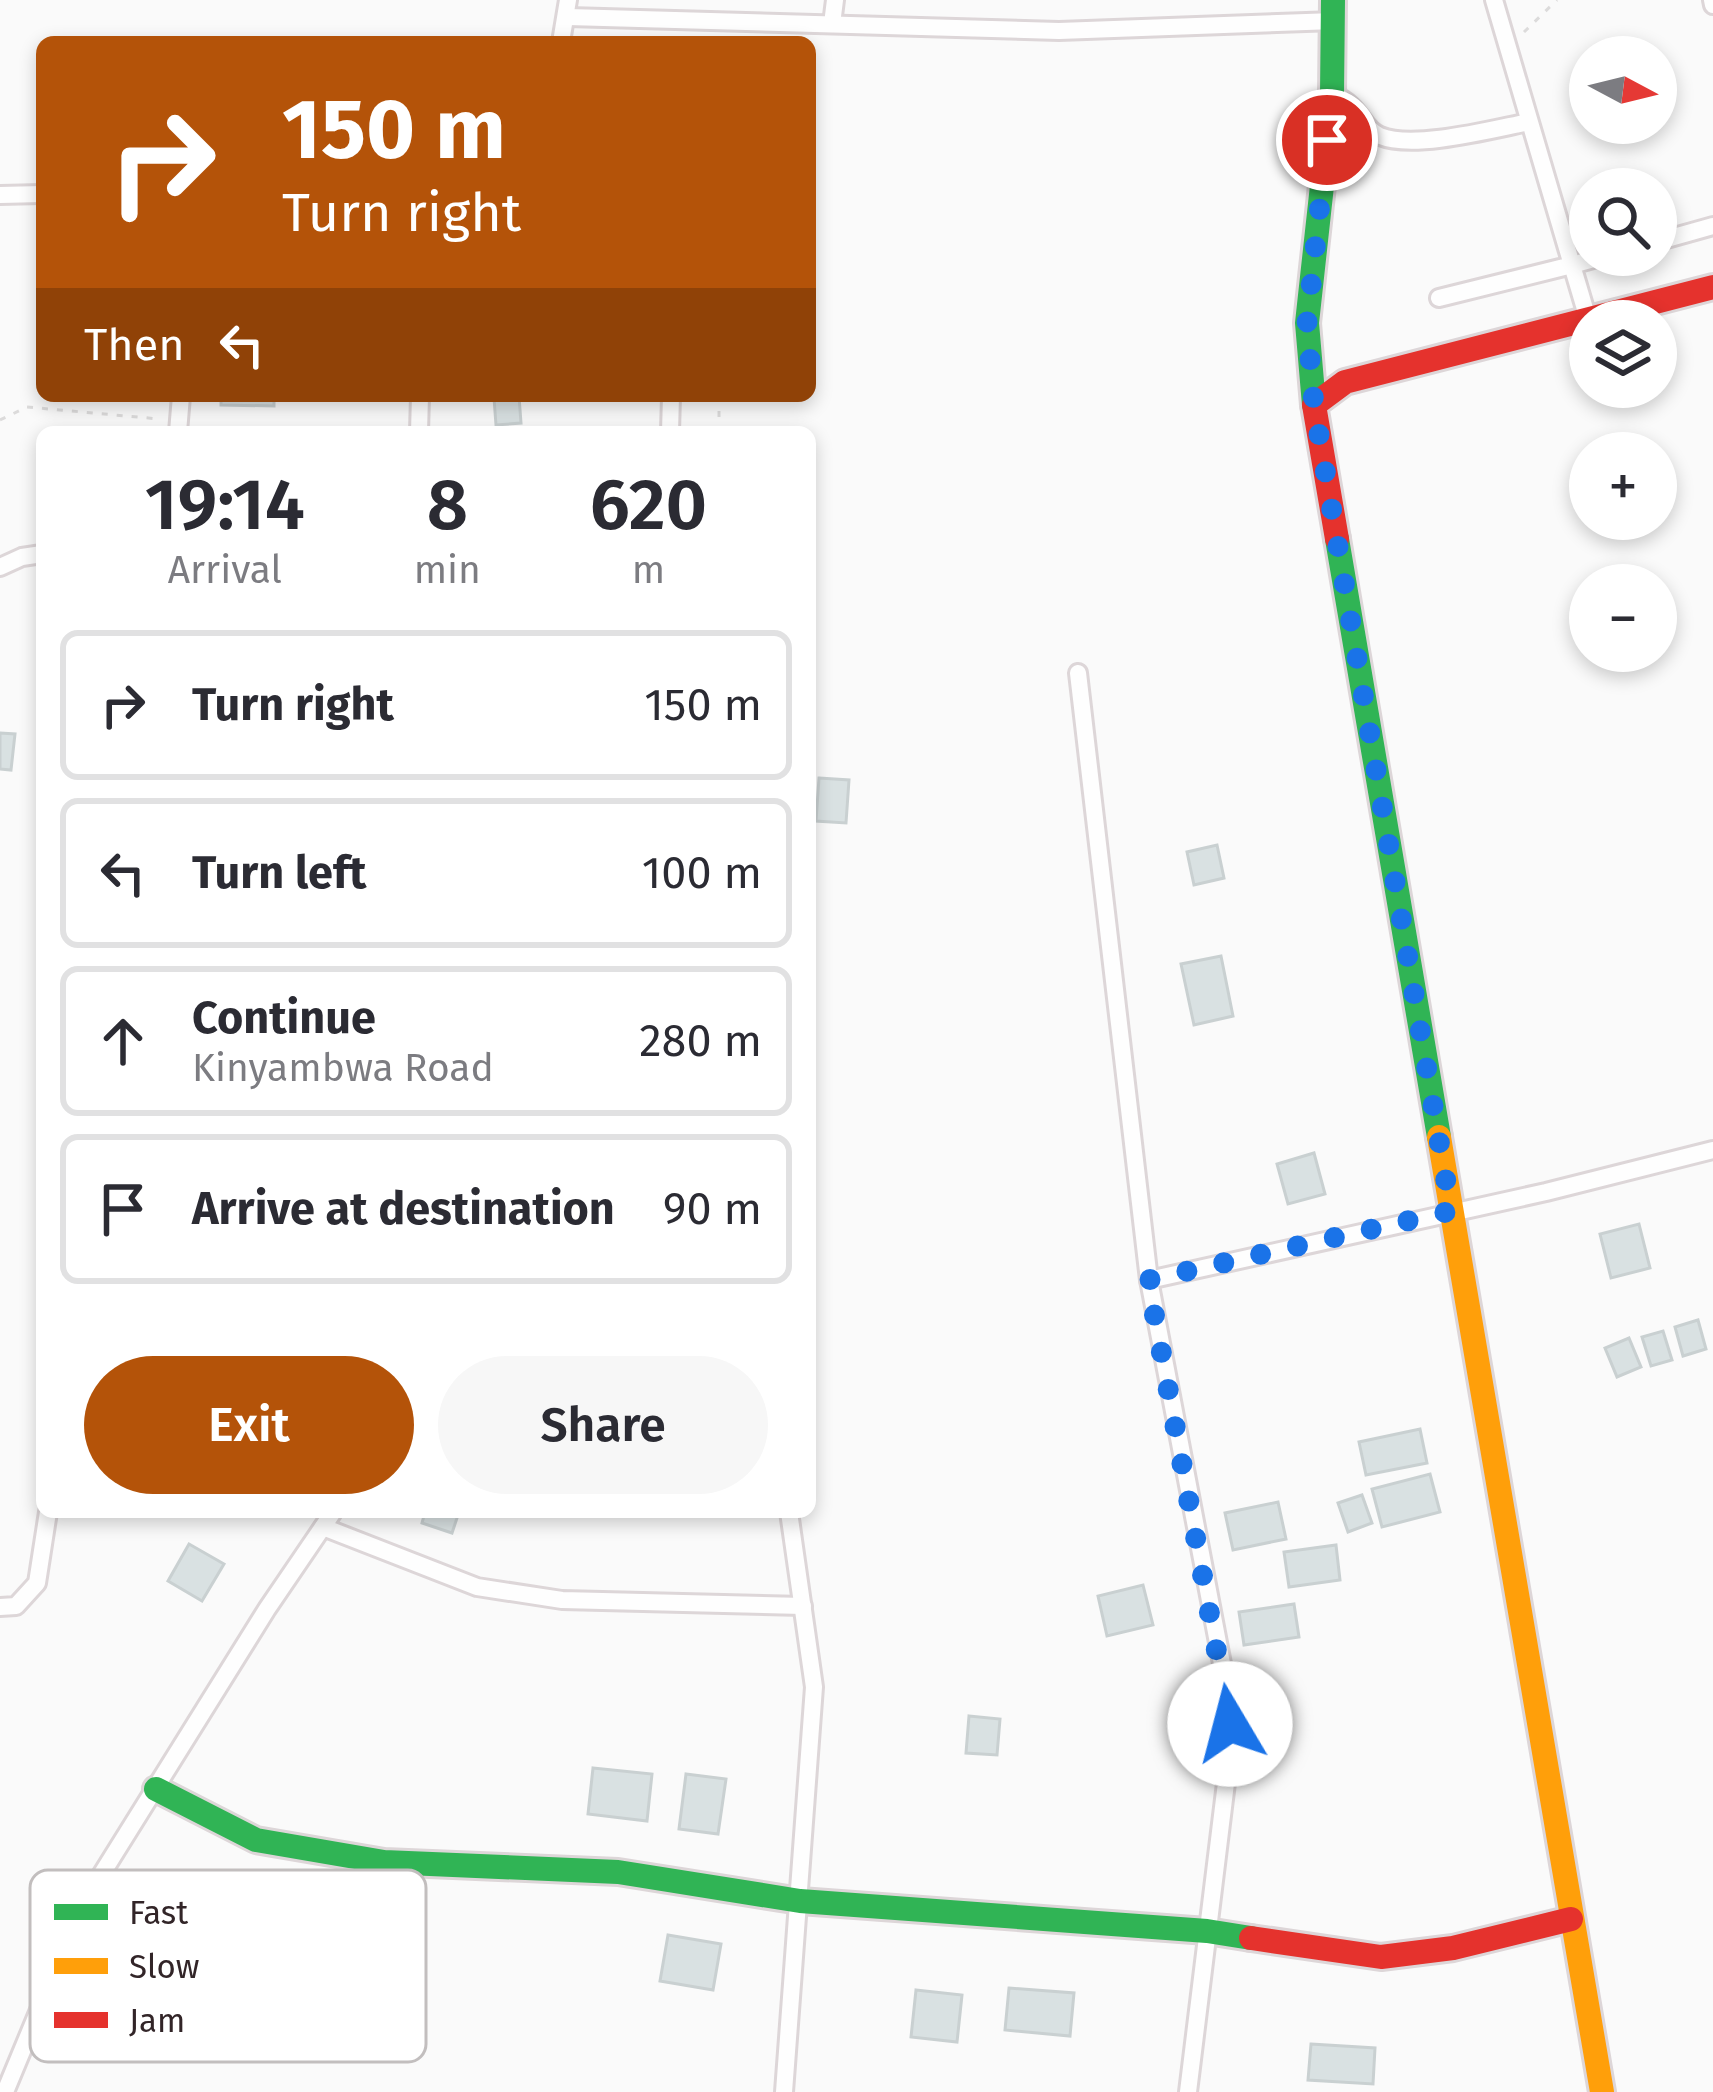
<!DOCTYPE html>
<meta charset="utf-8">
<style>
:root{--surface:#fff;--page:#f7f7f7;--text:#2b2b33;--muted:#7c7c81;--line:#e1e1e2;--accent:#b45309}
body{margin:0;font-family:"Fira Sans",sans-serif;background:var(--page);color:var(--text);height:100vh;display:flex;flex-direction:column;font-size:45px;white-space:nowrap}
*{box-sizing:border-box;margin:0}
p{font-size:39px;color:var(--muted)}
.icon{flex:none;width:66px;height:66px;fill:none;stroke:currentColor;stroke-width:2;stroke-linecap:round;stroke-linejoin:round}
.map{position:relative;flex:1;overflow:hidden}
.details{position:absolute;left:36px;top:426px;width:780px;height:1092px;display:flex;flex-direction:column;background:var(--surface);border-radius:18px;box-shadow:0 6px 18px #0003}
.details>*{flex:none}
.banner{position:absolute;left:36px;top:36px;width:780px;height:366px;border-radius:18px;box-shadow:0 6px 18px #0003;background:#b45309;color:#fff;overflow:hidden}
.needle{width:78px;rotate:97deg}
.tools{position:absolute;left:1569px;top:36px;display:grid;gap:24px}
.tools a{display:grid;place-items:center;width:108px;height:108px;border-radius:50%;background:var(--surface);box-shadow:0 6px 18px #0003;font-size:60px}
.pin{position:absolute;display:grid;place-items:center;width:102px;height:102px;color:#fff;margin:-51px;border:6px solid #fff;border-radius:50%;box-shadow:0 3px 12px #0007}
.me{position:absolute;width:132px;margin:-66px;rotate:352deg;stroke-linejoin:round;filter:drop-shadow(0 0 9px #0008)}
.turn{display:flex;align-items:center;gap:42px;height:252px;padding:0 48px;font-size:54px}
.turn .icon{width:156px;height:156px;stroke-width:2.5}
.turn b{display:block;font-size:84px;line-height:102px}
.then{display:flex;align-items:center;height:114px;padding:0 48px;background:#0003;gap:24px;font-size:45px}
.eta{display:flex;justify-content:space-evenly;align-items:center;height:204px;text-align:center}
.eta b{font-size:72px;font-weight:600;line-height:84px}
.button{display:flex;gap:24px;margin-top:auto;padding:24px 48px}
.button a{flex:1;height:138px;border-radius:72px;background:var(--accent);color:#fff;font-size:48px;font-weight:600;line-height:138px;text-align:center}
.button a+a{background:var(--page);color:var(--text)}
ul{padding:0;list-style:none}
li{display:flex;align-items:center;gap:36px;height:150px;margin:0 24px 18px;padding:0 24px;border:6px solid var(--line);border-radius:18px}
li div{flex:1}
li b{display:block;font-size:45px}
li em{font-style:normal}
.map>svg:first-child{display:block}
.building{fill:#d9e1e2;stroke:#c9d0d1;stroke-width:3}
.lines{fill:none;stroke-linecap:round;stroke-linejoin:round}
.street-casing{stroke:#ddd6d8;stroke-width:22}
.fast-casing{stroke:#ddd6d8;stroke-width:30}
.slow-casing{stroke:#ddd6d8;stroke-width:30}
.jam-casing{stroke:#ddd6d8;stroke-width:30}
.path{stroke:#dcdbdb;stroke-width:3;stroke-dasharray:6 9;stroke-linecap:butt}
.street{stroke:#fefefe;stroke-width:16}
.fast{stroke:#30b455;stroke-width:24}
.slow{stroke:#ff9f0a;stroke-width:24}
.jam{stroke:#e5322d;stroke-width:24}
.route{stroke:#1a73e8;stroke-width:21;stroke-dasharray:0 37.8}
.key{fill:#fff;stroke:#c2bebe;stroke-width:3}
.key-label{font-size:33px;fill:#322528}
</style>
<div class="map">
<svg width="1713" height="2092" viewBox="0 0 1713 2092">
<rect width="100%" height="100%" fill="#fafafa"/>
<!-- building -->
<g class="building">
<polygon points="221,396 274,396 274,406 221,405"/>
<polygon points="519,396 521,423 496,425 494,398"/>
<polygon points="0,733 15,734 11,770 0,769"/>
<polygon points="819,778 849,780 846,823 816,821"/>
<polygon points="1217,845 1224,878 1194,885 1187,852"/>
<polygon points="1221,956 1233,1016 1194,1025 1181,964"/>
<polygon points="1314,1153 1325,1194 1288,1204 1277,1164"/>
<polygon points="1639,1224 1650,1268 1611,1278 1600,1234"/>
<polygon points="1698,1320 1706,1349 1683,1356 1675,1327"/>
<polygon points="1663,1331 1672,1360 1651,1366 1642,1337"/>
<polygon points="1629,1338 1641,1367 1617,1377 1605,1348"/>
<polygon points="1420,1429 1427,1463 1366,1475 1359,1442"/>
<polygon points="1430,1474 1440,1512 1382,1527 1372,1489"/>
<polygon points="1362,1495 1372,1523 1348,1532 1338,1503"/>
<polygon points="1278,1502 1286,1539 1233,1550 1225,1513"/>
<polygon points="425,1512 459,1512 452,1533 422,1523"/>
<polygon points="189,1544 224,1564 202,1601 168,1581"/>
<polygon points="1336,1545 1340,1580 1289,1587 1284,1552"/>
<polygon points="1143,1585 1153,1625 1107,1636 1098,1596"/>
<polygon points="1294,1604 1299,1637 1244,1645 1239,1612"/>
<polygon points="969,1716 1000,1719 997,1755 966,1753"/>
<polygon points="593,1768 652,1774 647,1821 588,1814"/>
<polygon points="686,1774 726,1779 718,1834 679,1829"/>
<polygon points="668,1935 721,1944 713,1990 660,1981"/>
<polygon points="1009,1988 1074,1993 1070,2036 1005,2030"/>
<polygon points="916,1990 962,1995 957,2042 911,2037"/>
<polygon points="1311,2044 1375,2048 1373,2084 1308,2080"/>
</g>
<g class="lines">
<defs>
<g id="street">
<polyline points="1712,0 1713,5"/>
<polyline points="568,17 1059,31 1335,21"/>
<polyline points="832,24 835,0"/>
<polyline points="561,42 568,0"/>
<path d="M1332,94C1362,106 1361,128 1380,136C1414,150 1493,129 1529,122"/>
<polyline points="0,195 42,194"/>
<polyline points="1656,242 1713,226"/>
<polyline points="1439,298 1572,265 1494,0"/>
<polyline points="1588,319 1572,265 1608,255"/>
<polyline points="178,432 181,396"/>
<polyline points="419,432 420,396"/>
<polyline points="670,432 671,396"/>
<polyline points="0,567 22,557 42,554"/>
<polyline points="1078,673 1149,1280 1223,1669 1230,1724 1226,1783 1188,2092"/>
<polyline points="1149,1280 1546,1192 1713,1150"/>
<polyline points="323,1527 477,1587 562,1600 803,1606"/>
<polyline points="0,1607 16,1606 37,1583 48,1512"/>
<polyline points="5,2092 83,1904 267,1609 333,1512"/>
<polyline points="784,2092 814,1687 789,1512"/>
</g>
<g id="fast">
<polyline points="1314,405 1307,323 1332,94 1333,0"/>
<polyline points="1337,539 1439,1137"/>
<polyline points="156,1789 256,1840 384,1862 618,1872 800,1901 1207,1931 1251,1938"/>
</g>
<polyline id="slow" points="1439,1137 1602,2092"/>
<g id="jam">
<polyline points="1337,539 1314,405 1345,382 1713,287"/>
<polyline points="1251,1938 1381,1957 1453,1948 1571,1919"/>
</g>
</defs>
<!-- street casing -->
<use href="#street" class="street-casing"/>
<!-- fast casing -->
<use href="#fast" class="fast-casing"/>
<!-- slow casing -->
<use href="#slow" class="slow-casing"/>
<!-- jam casing -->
<use href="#jam" class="jam-casing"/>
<!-- path -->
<g class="path">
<polyline points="1524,32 1557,0"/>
<polyline points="719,396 719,432"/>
<polyline points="0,420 27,407 159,419"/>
</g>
<!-- street -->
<use href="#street" class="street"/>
<!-- fast -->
<use href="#fast" class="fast"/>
<!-- slow -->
<use href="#slow" class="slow"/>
<!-- jam -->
<use href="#jam" class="jam"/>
</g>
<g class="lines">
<!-- route -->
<polyline class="route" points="1230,1724 1148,1280 1451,1211 1314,405 1307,323 1327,140"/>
</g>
<!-- legend -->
<rect x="30" y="1870" width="396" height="192" rx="18" class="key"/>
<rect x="54" y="1904" width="54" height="16" fill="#30b455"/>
<rect x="54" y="1958" width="54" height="16" fill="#ff9f0a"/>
<rect x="54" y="2012" width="54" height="16" fill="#e5322d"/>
<g class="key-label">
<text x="129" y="1924">Fast</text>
<text x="129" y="1978">Slow</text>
<text x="129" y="2032">Jam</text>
</g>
</svg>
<div class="tools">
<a><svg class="needle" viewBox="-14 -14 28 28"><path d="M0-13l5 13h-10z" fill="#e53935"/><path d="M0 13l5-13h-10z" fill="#7c7c81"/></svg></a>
<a><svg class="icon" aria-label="search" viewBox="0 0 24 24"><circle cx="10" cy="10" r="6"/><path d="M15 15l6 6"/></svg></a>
<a><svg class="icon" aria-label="layers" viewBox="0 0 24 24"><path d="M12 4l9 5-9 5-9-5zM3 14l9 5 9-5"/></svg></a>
<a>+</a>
<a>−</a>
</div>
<div class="pin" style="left:1327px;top:140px;background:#d93025"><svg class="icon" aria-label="arrive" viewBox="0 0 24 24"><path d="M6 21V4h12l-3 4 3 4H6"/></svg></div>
<svg class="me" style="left:1230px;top:1724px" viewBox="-20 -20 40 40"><circle r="19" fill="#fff"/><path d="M0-13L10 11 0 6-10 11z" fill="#1a73e8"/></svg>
<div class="banner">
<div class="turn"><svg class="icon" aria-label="right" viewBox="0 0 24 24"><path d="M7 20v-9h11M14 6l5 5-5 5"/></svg><div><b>150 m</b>Turn right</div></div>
<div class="then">Then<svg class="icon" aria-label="left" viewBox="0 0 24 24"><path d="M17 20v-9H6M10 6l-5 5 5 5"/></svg></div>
</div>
<section class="details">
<div class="eta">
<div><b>19:14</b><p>Arrival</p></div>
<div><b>8</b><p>min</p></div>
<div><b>620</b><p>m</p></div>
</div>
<ul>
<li><svg class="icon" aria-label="right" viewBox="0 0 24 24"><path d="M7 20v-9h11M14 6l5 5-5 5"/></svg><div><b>Turn right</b></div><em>150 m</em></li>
<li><svg class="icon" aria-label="left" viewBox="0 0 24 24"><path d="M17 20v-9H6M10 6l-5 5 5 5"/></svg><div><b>Turn left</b></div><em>100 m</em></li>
<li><svg class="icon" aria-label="ahead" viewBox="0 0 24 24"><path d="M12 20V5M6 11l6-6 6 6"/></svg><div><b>Continue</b><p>Kinyambwa Road</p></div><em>280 m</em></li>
<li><svg class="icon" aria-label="arrive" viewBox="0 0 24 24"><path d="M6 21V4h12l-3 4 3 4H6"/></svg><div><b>Arrive at destination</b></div><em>90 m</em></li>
</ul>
<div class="button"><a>Exit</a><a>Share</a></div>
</section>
</div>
